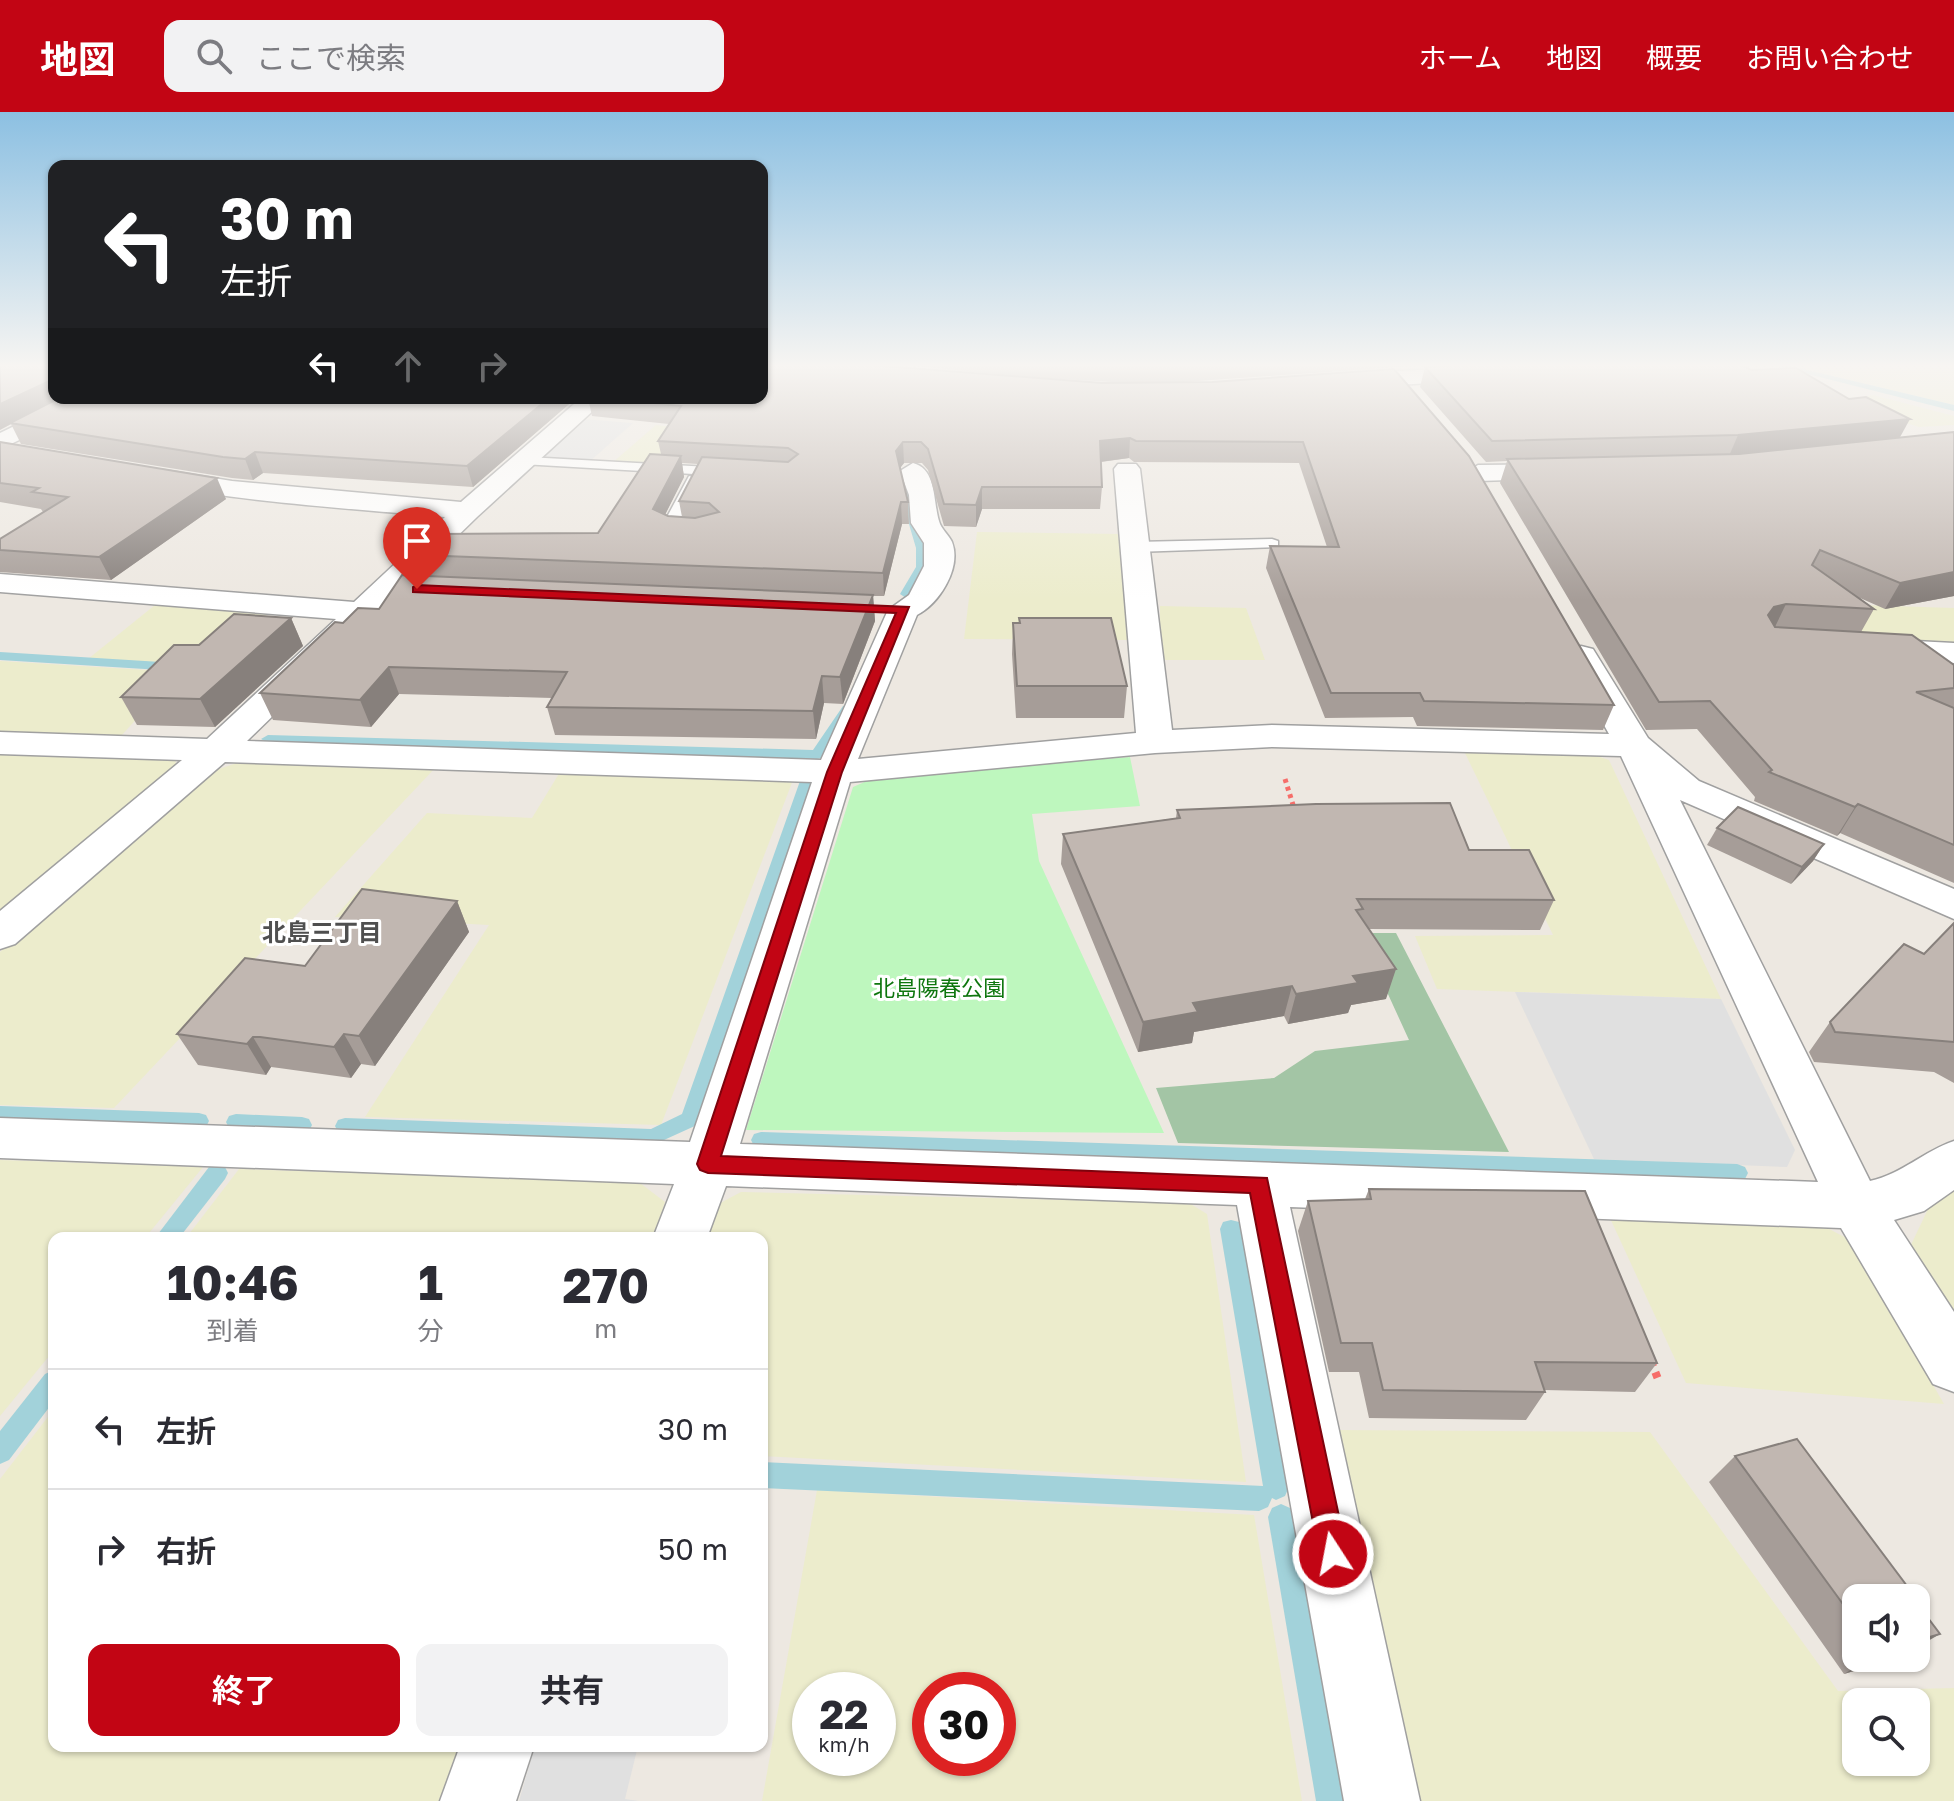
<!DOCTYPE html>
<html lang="ja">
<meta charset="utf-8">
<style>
:root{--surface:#fff;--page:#f2f2f3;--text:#2b2b33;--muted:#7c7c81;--line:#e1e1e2;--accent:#c20514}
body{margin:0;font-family:"Golos Text","Noto Sans JP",sans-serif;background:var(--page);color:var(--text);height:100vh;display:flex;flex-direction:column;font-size:30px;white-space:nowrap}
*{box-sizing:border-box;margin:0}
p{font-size:26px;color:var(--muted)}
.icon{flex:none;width:44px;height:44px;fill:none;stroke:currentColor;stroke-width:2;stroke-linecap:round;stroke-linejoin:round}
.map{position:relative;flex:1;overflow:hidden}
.sheet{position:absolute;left:48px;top:1120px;width:720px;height:520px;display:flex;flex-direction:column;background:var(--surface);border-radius:16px;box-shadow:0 2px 6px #0004}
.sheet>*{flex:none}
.top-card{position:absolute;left:48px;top:48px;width:720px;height:244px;border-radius:16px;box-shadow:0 2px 6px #0004;background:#202124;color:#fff;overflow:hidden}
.tools{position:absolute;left:1842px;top:1472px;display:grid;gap:16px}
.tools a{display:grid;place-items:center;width:88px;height:88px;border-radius:16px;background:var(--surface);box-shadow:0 2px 6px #0004;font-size:40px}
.speed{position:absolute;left:792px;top:1560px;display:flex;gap:16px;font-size:40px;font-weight:700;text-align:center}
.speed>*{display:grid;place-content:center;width:104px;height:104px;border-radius:50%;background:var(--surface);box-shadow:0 2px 6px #0004;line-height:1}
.speed small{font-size:20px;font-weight:400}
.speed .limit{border:12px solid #d22;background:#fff;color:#111}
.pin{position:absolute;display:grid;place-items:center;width:68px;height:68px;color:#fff;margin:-82px -34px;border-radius:50% 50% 50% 0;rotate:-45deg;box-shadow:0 0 8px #0007}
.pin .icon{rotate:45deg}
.me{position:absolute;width:88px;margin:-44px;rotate:349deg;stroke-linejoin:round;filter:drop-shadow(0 0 6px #0008)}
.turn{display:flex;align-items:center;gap:28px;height:168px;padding:0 40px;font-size:36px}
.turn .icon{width:104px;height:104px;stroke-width:2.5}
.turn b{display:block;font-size:56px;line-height:68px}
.lanes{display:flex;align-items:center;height:76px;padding:0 40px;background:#0003;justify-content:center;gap:40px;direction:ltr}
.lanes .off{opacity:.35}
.eta{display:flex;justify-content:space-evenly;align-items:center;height:136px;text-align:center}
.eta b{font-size:48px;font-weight:700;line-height:56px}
.button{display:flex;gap:16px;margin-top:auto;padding:16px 40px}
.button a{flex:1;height:92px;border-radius:16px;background:var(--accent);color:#fff;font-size:32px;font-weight:700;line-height:92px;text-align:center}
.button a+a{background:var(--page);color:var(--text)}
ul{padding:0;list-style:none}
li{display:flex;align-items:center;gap:24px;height:120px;padding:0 40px;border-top:2px solid var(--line)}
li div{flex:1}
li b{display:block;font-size:30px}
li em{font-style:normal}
header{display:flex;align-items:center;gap:48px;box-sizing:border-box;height:112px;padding:0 40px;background:var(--accent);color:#fff}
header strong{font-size:38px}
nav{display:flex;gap:44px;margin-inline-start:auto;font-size:28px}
.search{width:560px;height:72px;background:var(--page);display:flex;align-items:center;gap:20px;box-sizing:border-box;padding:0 28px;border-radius:16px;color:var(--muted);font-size:30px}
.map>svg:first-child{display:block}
.farmland{fill:#ececcc;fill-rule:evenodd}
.cemetery{fill:#a3c5a5}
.park{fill:#bef7be}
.parking{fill:#e0e0e0}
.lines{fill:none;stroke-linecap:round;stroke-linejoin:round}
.stream{fill:#a2d2da;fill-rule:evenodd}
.service-casing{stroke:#a0a0a0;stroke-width:3}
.minor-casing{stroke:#a0a0a0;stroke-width:3}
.path-far1{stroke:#f66d69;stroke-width:5;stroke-dasharray:4 4;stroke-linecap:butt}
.path{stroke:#f66d69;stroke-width:8;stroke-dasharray:6 6;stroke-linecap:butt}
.service{fill:#fff;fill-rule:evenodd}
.minor{fill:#fff;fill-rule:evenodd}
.wall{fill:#a69d98;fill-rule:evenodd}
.shaded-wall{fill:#87807c}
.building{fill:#c1b7b1;stroke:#87807c;stroke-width:2}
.route{fill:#c20514;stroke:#7e030d;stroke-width:2}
.labels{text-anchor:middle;stroke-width:6;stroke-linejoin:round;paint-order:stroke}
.park-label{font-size:22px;fill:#0e760e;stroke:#fff}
.neighbourhood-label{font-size:24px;font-weight:bold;fill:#4f4f4f;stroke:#fff}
</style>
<header>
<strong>地図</strong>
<div class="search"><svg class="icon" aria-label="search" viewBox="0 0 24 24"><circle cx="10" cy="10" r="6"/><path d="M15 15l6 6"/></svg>ここで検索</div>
<nav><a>ホーム</a><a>地図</a><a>概要</a><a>お問い合わせ</a></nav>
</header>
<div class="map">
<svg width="1954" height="1689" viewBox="0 0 1954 1689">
<rect width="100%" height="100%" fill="#ede8e1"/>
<!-- farmland -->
<g class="farmland">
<polygon points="1783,252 1954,252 1954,293"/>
<polygon points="1873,283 1954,304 1954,313 1919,315 1871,300 1809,295"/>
<polygon points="656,313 698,318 675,354 612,351"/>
<polygon points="977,420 1121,422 1130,528 964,527"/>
<polygon points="1828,492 1954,496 1954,532 1868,530"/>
<polygon points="155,493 270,500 210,555 88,547"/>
<polygon points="1160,494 1246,496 1265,548 1160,548"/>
<polygon points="0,549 179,560 121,624 0,621"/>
<polygon points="1464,639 1594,643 1609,648 1721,887 1437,877 1415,824 1553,823"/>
<polygon points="0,641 176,645 175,662 0,809"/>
<polygon points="243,649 437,654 114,996 0,993 0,840 204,662"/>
<polygon points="560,660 793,668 661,1013 365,1005 489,813 335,805 427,701 532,706"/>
<polygon points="0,1048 203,1055 145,1126 54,1126 54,1238 0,1304"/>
<polygon points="239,1057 640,1071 665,1090 653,1126 186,1126"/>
<polygon points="1954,1072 1954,1205 1909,1137 1929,1095"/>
<polygon points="741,1080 1189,1091 1207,1102 1246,1370 762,1344 762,1126 700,1126 709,1097"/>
<polygon points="1609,1104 1814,1109 1850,1128 1944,1292 1686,1271"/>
<polygon points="54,1297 54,1634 474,1634 453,1689 0,1689 0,1367"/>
<path d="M1333,1318L1650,1320L1838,1579L1954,1576V1689H1417ZM1856,1590H1916V1650H1856Z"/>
<path d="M817,1378L1254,1403L1302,1689H762ZM810,1578H878V1646H810ZM930,1578H998V1646H930Z"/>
</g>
<!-- cemetery -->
<polygon class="cemetery" points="1360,821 1396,821 1509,1040 1178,1031 1156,976 1274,966 1315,939 1409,928"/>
<!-- park -->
<polygon class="park" points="1130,645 1140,694 1032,702 1039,749 1164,1021 746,1018 853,675 876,665"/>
<!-- parking -->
<g class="parking">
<polygon points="582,307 633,311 589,350 545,347 542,342"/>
<polygon points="1515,880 1721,887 1795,1038 1787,1055 1594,1047"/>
<polygon points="535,1634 638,1634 625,1687 639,1689 519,1689"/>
</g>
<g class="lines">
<!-- stream -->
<g class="stream">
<polygon points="1768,252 1782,252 1954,293 1954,299"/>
<polygon points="898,355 903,358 928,436 928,455 910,485 906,486 900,482 916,455 916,436 893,358"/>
<polygon points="0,540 177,551 184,555 177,559 0,548"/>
<polygon points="848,593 855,597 822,646 817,647 268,631 261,627 268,623 813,638 843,594"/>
<polygon points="808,664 816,669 697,1013 653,1033 338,1020 335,1014 338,1008 345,1006 651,1017 682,1002 800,669"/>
<polygon points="0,994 199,1001 206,1003 209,1009 206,1015 199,1017 0,1010"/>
<polygon points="236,1002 302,1005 309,1007 312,1013 309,1019 302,1021 236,1018 229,1016 226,1010 229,1004"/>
<polygon points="761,1020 1737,1052 1745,1055 1748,1061 1745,1067 1737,1070 761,1036 754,1034 751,1028 754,1022"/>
<polygon points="217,1052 225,1055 228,1061 225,1067 179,1126 155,1126 209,1055"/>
<polygon points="1231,1108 1239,1110 1242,1117 1289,1375 1285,1384 1276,1388 1272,1386 1268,1395 1259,1399 762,1376 762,1350 1263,1374 1220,1117 1223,1110"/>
<polygon points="54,1258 54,1289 9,1348 0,1352 0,1319 45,1262"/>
<polygon points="1281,1392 1290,1396 1294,1405 1346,1689 1316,1689 1268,1405 1272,1396"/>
</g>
<defs>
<g id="service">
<polygon points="527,345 728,356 735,360 728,364 522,352 522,346"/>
<polygon points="689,364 701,367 678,414 694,419 686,424 663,421 660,418"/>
<polygon points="1272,427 1278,429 1278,435 1135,440 1127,435 1135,430"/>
</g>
<g id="minor">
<polygon points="1456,252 1482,252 1492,261 1481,268 1397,273 1386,266 1397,259 1459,256"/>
<polygon points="72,286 103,286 99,291 0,337 0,321"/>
<path d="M581,286H607L477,405L247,629L821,648L888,498L909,483L924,454V431L911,411L909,383L900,359L913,351C937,357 933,390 939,409C941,417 949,423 952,430C962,456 939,492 917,503L858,647L1136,621L1114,357L1118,352H1136L1140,357L1172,618L1272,613L1609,622L1565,544L1569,537L1581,534L1593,537L1648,626L1699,669L1954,777V807L1680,688L1870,1069C1902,1062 1924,1039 1954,1029V1078L1924,1099L1894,1108L1954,1200V1280L1933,1272L1841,1116L1290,1095L1420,1689H1344L1237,1093L726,1074L707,1126H653L674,1072L0,1046V1006L690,1030L812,670L225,650L15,832L0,837V799L182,648L0,642V620L207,627L336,507L0,480V462L354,490L445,405C406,401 163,385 150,366L163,358L232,369L461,390ZM1272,635L1621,644L1818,1070L740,1032L850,670L1155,641Z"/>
<polygon points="1564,352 1577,360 1573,366 1478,369 1465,361 1478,353"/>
<polygon points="1877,527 1954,531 1954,551 1865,544 1861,537 1865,530"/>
<polygon points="460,1634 534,1634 516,1689 440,1689"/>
</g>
</defs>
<!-- service casing -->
<use href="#service" class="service-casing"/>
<!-- minor casing -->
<use href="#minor" class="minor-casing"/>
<!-- path-far1 -->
<polyline class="path-far1" points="1285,667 1294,696"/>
<!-- path -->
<polyline class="path" points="1651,1249 1658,1267"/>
<!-- service -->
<use href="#service" class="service"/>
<!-- minor -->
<use href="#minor" class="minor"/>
</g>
<!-- wall -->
<g class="wall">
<path d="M894,252H1443L1169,271L1212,270L1394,257L1614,593L1603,618L1417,614L1413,605L1325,606L1266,456L1270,434L1327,435L1299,351L1134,350L1129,346L1101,350L1102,375L1100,397H982L976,415L944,414L928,358L922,351H904L900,356L908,390L909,412H902L884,484H873L875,509L843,592L824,591L816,627L555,623L547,595L552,586L399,582L371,615L273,608L260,581L343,511L379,497L426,464L419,443L598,421L661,342L658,329L669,312L592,304L588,286H762L995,262ZM1027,265L1129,271H1102ZM682,351L698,352L679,389L682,405L668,404L665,402L684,365Z"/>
<polygon points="1425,255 1751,258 1900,325 1954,484 1885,497 1860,486 1874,497 1861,520 1954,553 1954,771 1840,721 1837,724 1754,689 1755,685 1697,617 1646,618 1500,371 1507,349 1486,350 1420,275"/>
<polygon points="54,286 576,286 473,375 263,361 253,368 232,366 21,332 11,312 0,318"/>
<polygon points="0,330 226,387 111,468 0,460 0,427 43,400 41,397 0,390"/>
<polygon points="291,506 303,534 215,615 137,613 121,585 199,533"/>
<polygon points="1013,511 1127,574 1124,606 1016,606 1012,542"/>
<polygon points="1177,698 1469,738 1554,788 1540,818 1369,817 1386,887 1351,893 1348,901 1288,912 1284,904 1194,920 1192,931 1138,940 1061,752 1063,722 1176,706"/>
<polygon points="1717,716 1824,732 1813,749 1791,772 1707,733"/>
<polygon points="457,789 469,820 375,954 361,952 351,966 279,956 271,955 266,963 198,953 177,922 305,854"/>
<polygon points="1954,811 1954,971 1934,960 1814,950 1809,940 1830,910 1924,842"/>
<polygon points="1369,1077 1657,1251 1635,1280 1544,1278 1545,1280 1526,1308 1369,1306 1359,1260 1329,1260 1298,1119 1308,1089 1365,1087"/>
<polygon points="1735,1344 1905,1475 1856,1486 1856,1546 1896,1546 1844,1562 1709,1370"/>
</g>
<!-- shaded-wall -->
<g class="shaded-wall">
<polygon points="54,267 54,286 66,286 10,311 11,312 0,318 0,292"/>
<polygon points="549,286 576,286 473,375 467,354"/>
<polygon points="1910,307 1899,327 1729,344 1738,323"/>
<polygon points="1130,326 1129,346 1099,350 1100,329"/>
<polygon points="903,330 904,351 897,360 896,339"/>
<polygon points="255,340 263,361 253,368 245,347"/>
<polygon points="681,344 684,365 657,419 653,397"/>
<polygon points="217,366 226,387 111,468 99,445"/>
<polygon points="982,375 982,397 976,415 976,393"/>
<polygon points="901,390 902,412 884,484 883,461"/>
<polygon points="1954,460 1954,484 1885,497 1900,471"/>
<polygon points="873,483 875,509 843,592 840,565"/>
<polygon points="1786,492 1773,519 1768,503 1774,495"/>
<polygon points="291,506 303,534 215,615 200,587"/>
<polygon points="389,555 399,582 371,615 360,588"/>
<polygon points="822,564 824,591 816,627 813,599"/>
<polygon points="1858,692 1840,721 1837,724 1855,695"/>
<polygon points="1824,732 1813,749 1791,772 1802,755"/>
<polygon points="457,789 469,820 375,954 359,924"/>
<polygon points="1396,857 1386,887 1351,893 1348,901 1288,912 1296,882 1353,864"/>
<polygon points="1292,874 1284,904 1194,920 1192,931 1138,940 1143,910 1193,891"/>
<polygon points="344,922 361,952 351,966 334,935"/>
<polygon points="253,925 271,955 266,963 247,932"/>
<polygon points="1940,1522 1916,1536 1916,1529"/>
<polygon points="1870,1546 1896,1546 1844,1562"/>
</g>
<!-- building -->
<g class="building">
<polygon points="0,252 54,252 54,267 0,292"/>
<polygon points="762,252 858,252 1102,271 1212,270 1394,257 1469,344 1614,593 1424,589 1420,581 1331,581 1270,434 1339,435 1303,330 1136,329 1130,326 1100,329 1102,375 982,375 976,393 944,392 928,337 921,330 903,330 896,339 908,390 901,390 883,461 419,443 435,422 598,421 650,342 681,344 653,397 668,404 695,406 719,400 709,391 679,389 702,345 788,350 798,342 788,336 658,329 681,294 606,286 762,286"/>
<polygon points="1470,252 1740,252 1751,258 1796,256 1849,287 1866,285 1910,307 1738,323 1492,329 1425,255"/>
<polygon points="59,286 549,286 467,354 255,340 245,347 223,345 10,311"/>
<polygon points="1954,320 1954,460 1900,471 1820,438 1812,453 1874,497 1786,492 1774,495 1768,503 1775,515 1912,523 1954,553 1954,576 1916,580 1954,596 1954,733 1858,692 1855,695 1769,660 1772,658 1710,589 1659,590 1507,347 1739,342"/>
<polygon points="0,330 217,366 99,445 0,438 0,427 68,385 32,380 39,376 0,371"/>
<polygon points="402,463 873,483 840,565 822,564 813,599 547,595 567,560 389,555 360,588 260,581 335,510 343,511 358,496 379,497"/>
<polygon points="234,502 291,506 200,587 121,585 174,533 199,533"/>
<polygon points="1019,506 1111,506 1127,574 1017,574 1013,511 1020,511"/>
<polygon points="1450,691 1469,738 1529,738 1554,788 1357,787 1363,797 1356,798 1396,857 1353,864 1358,871 1296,882 1292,874 1193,891 1198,900 1143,910 1063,722 1180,706 1177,698 1316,692"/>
<polygon points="1738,695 1824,732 1802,755 1717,716"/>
<polygon points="362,777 457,789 359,924 344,922 334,935 260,925 253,925 247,932 177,922 245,846 305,854"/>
<polygon points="1954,811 1954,930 1835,920 1830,910 1904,832 1924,842"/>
<polygon points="1369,1077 1585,1079 1657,1251 1535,1250 1545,1280 1383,1278 1372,1231 1341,1231 1308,1089 1371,1087"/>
<polygon points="1797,1327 1907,1474 1904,1475 1913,1486 1856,1486 1856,1510 1735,1344"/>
<polygon points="1916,1490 1940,1522 1916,1529"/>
</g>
<!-- sky -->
<linearGradient id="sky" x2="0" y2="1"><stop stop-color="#8cc0e2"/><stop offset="0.52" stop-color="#f7f5f2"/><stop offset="1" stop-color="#f7f5f2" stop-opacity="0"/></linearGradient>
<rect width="1954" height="488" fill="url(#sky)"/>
<!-- route -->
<polygon class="route" points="417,473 909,495 842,660 721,1044 1267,1066 1347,1442 1343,1452 1333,1456 1323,1452 1319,1442 1250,1081 708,1061 700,1058 697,1052 827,660 896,501 413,480 413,475"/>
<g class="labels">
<!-- park labels -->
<g class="park-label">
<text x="939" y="884">北島陽春公園</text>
</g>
<!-- neighbourhood labels -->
<g class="neighbourhood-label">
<text x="322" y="829">北島三丁目</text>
</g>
</g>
</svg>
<div class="tools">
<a><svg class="icon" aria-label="sound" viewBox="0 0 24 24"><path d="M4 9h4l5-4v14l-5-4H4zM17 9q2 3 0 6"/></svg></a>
<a><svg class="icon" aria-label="search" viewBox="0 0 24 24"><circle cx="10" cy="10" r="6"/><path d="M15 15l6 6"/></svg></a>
</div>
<div class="speed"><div>22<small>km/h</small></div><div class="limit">30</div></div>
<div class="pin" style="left:417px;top:477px;background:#d93025"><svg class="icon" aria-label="arrive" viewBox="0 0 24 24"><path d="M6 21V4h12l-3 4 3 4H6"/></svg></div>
<svg class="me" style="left:1333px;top:1442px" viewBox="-20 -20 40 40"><circle r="17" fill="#c20514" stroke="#fff" stroke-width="3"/><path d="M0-11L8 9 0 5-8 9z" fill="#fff"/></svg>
<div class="top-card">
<div class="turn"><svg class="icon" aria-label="left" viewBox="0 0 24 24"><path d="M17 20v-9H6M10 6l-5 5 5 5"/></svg><div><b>30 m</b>左折</div></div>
<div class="lanes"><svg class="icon" aria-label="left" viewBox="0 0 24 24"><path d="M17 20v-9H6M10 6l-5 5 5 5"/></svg><svg class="icon off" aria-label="ahead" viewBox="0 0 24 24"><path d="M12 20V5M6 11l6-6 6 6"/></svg><svg class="icon off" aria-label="right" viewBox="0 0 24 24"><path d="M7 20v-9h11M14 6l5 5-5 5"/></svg></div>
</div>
<section class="sheet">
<div class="eta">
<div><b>10:46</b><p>到着</p></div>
<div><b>1</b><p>分</p></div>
<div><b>270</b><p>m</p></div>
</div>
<ul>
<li><svg class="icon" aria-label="left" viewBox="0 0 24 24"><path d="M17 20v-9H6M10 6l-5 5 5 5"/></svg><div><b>左折</b></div><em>30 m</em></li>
<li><svg class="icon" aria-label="right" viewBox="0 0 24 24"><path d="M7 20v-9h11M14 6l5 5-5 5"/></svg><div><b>右折</b></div><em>50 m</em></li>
</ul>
<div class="button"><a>終了</a><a>共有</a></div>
</section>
</div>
